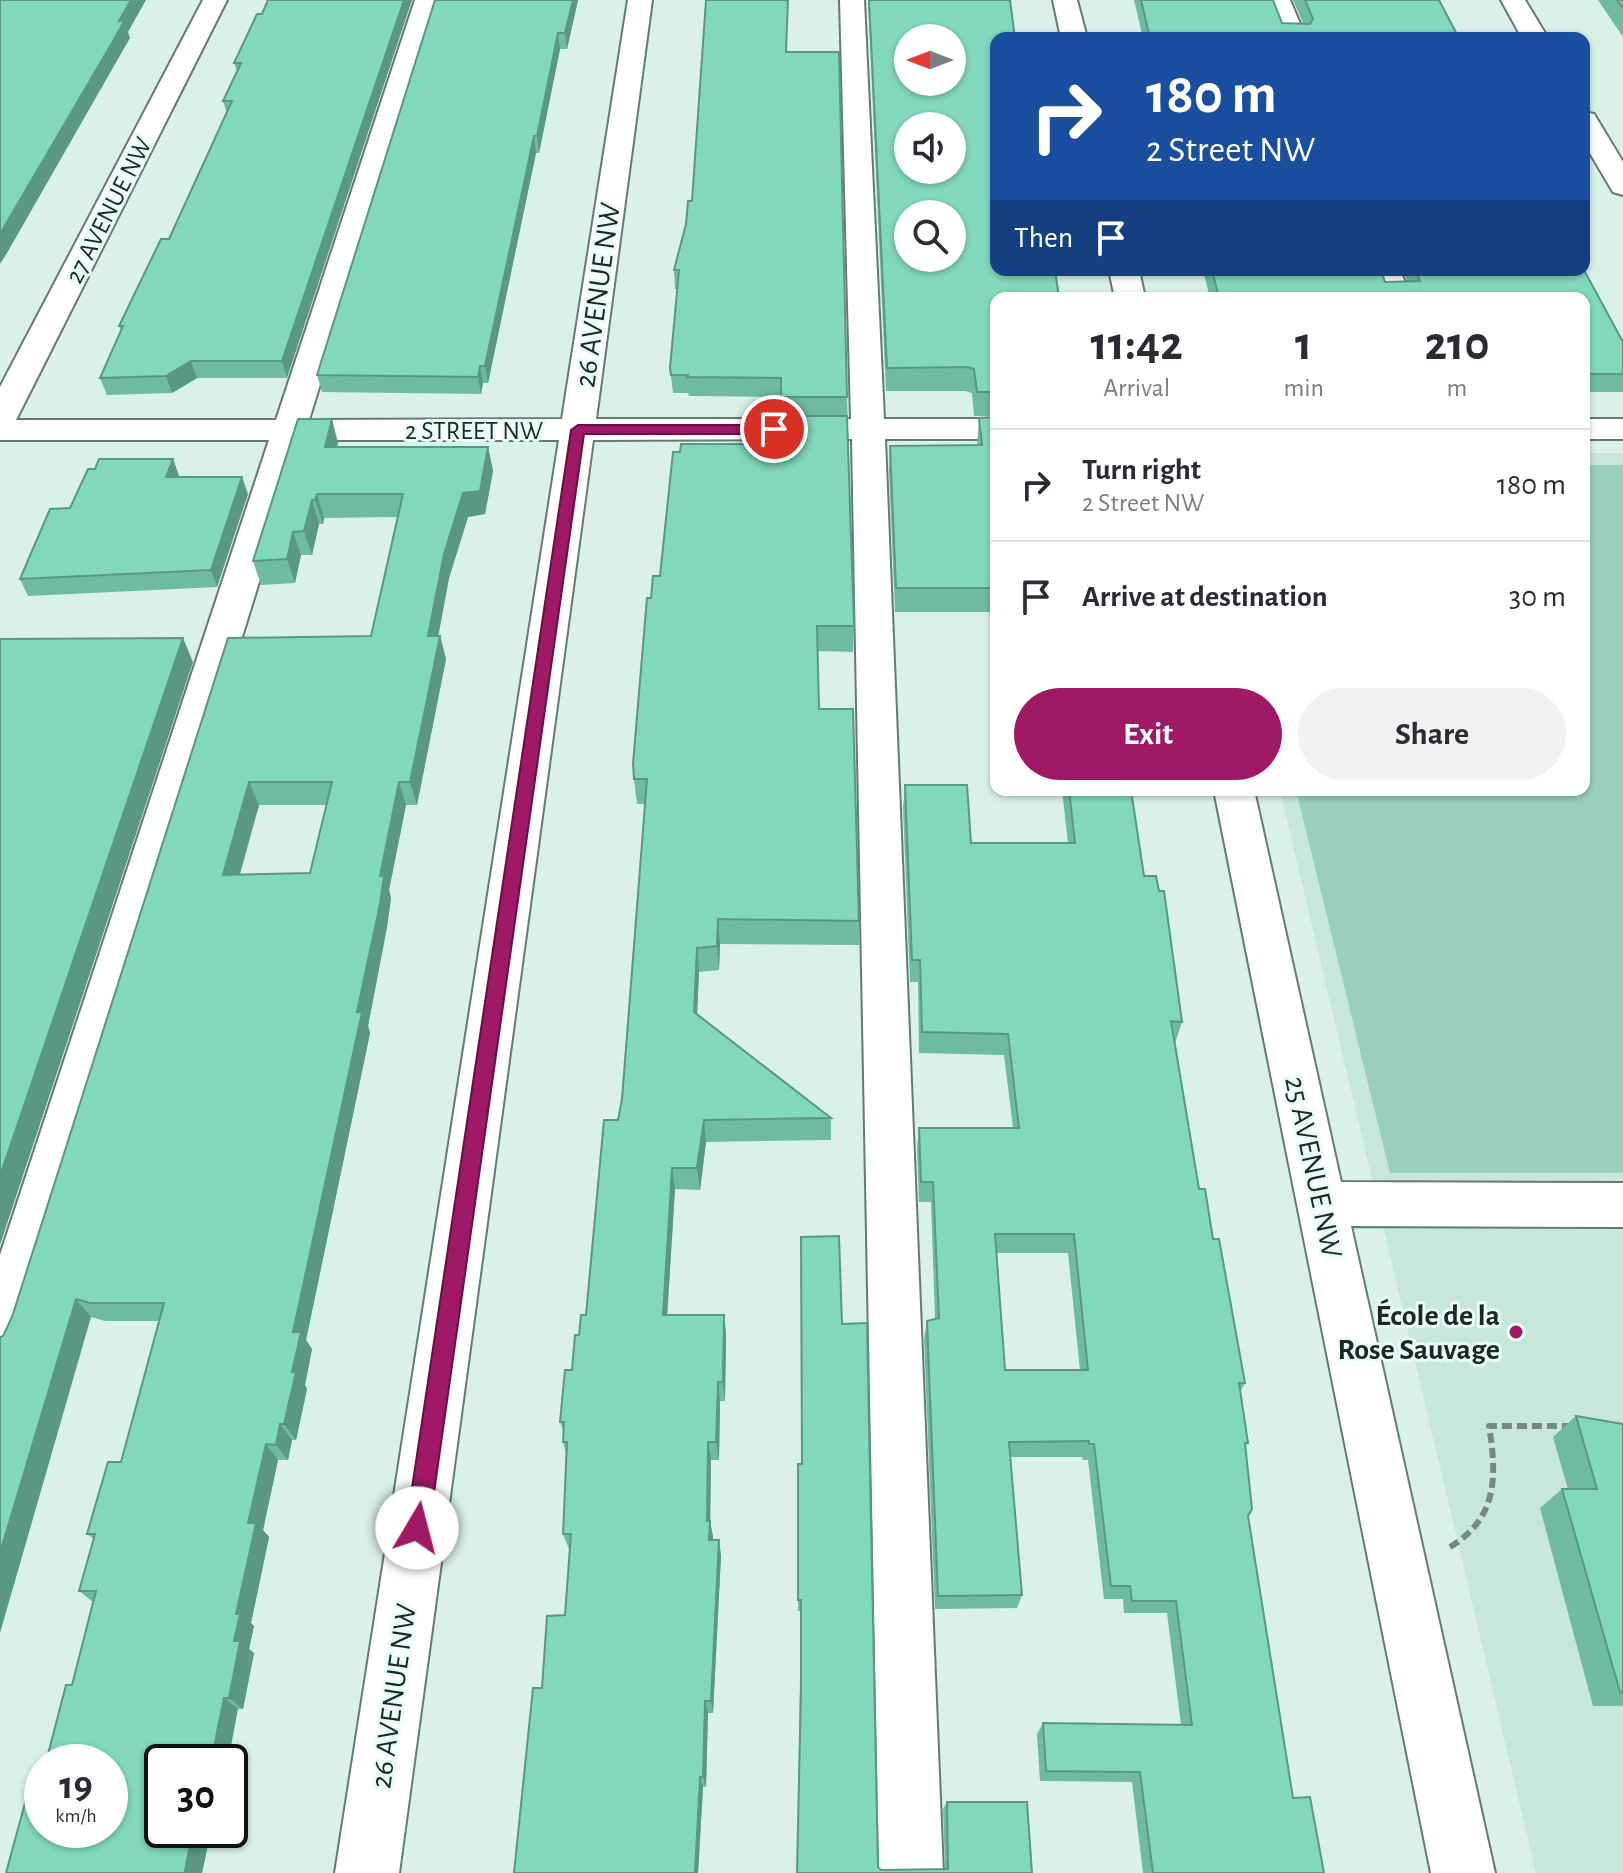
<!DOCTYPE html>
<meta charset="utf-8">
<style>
:root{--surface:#fff;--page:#f2f2f3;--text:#2b2b33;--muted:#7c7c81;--line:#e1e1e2;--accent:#9f1967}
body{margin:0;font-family:"Alegreya Sans",sans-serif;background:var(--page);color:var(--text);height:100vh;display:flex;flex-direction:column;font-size:30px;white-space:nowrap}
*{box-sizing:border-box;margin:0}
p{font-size:26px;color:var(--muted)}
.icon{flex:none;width:44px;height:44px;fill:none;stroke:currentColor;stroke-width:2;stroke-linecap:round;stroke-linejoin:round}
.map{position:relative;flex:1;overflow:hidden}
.side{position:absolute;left:990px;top:292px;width:600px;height:504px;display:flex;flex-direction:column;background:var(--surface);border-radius:16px;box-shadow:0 2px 6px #0004}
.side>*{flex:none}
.banner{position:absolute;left:990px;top:32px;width:600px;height:244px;border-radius:16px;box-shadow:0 2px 6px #0004;background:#1a4fa0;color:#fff;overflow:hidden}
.needle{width:52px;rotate:270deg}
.fabs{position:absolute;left:894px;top:24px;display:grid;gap:16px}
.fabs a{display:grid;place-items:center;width:72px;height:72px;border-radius:50%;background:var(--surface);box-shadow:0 2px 6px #0004;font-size:40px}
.speed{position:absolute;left:24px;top:1744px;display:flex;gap:16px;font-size:40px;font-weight:700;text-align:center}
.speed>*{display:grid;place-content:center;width:104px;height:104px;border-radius:50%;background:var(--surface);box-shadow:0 2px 6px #0004;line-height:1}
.speed small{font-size:20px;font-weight:400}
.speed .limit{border:4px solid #111;border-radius:12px;background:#fff;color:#111}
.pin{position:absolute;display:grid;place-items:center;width:68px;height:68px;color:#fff;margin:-34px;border:4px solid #fff;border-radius:50%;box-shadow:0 2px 8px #0007}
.me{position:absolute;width:88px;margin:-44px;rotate:8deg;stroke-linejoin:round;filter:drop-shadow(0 0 6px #0008)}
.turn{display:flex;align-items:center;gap:28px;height:168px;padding:0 24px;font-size:36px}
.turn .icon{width:104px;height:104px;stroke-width:2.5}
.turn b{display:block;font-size:56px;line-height:68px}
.then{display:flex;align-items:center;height:76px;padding:0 24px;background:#0003;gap:16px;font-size:30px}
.eta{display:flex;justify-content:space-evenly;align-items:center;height:136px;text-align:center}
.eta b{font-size:48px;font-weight:700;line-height:56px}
.button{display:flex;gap:16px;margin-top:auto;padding:16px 24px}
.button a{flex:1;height:92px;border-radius:48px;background:var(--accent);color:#fff;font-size:32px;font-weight:700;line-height:92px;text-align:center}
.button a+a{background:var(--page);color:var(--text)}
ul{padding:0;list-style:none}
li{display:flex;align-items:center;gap:24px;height:112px;padding:0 24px;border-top:2px solid var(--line)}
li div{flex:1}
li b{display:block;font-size:30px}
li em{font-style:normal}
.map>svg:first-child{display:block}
.built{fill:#c7e7db}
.green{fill:#98d0bd}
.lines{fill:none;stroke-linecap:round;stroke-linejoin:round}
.minor-casing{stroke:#647a72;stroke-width:4}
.path{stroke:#778781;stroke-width:6;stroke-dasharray:10 5;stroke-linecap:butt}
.minor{fill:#fff;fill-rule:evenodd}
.wall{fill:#6fbaa2;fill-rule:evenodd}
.shaded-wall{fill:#5a9784}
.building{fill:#81d8bc;stroke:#5a9784;stroke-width:2;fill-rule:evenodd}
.route{fill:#9f1967;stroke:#671043;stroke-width:2}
.poi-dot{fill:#9f1967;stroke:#e6fef5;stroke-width:3}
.labels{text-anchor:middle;stroke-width:6;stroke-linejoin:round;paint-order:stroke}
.far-street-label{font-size:26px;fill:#1e2724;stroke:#e6fef5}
.street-label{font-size:30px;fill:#1e2724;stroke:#e6fef5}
.poi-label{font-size:30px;font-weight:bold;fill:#1e2724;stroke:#e6fef5;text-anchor:end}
</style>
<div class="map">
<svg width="1623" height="1873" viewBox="0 0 1623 1873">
<rect width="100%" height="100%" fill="#d9f1e8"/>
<!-- built -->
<polygon class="built" points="1584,453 1623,453 1623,1873 1536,1873 1280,790 1584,790"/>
<!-- green -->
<polygon class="green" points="1584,465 1623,465 1623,1173 1390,1173 1296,790 1584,790"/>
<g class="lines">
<defs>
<g id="minor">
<polygon points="203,0 227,0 16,420 276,420 415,0 439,0 309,420 562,419 628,0 652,0 596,419 851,419 840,0 864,0 884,419 996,419 996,439 885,439 943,1873 879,1873 852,439 593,440 399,1873 335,1873 559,440 303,440 26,1334 18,1352 0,1359 0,1255 269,440 0,440 0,387"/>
<polygon points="1053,0 1077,0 1087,38 1061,38"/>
<polygon points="1266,0 1290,0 1306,38 1280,38"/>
<polygon points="1501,0 1525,0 1548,38 1522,38"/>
<polygon points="1584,112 1594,114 1623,162 1623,195 1613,192 1584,143"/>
<polygon points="1109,270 1139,270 1145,298 1115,298"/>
<polygon points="1370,270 1400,270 1411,298 1381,298"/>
<rect x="1584" y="419" width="39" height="20"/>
<polygon points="1214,790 1254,790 1341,1182 1623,1183 1623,1227 1351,1226 1495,1873 1431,1873"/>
</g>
</defs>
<!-- minor casing -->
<use href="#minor" class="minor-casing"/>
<!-- path -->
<path class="path" d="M1450,1547C1498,1518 1497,1476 1489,1426H1570"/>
<!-- minor -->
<use href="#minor" class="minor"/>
</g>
<!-- wall -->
<g class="wall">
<polygon points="435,0 578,0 567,49 560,49 539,153 536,153 488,383 483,383 481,394 322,392 317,375"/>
<polygon points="868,0 1010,0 996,298 996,416 974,416 972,393 965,391 886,391"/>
<polygon points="1134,0 1273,0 1282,23 1303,23 1293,0 1439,0 1459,38 1143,38"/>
<polygon points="1598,0 1623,0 1623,37"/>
<polygon points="257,14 287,378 197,378 172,393 107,395 100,378 121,330 119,326 169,239 227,113 223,101 237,71 234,63"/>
<polygon points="787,52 847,397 854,626 853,652 818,651 819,709 859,921 859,945 720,944 719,970 699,972 697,1015 831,1118 831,1140 706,1142 700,1190 675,1189 667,1315 724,1315 726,1334 725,1401 720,1401 719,1460 711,1460 710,1521 713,1540 721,1555 713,1713 708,1713 706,1787 703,1787 698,1873 514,1873 542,1688 565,1615 569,1549 563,1534 566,1453 563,1442 564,1432 560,1422 579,1335 586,1315 622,1099 645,804 637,804 634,779 651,598 660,576 780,444 781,397 689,396 688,393 673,393 670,368 677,289 675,289 674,270 692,201"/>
<polygon points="1203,270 1381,270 1385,282 1407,281 1403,270 1584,270 1623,342 1623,392 1584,392 1584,298 1210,298"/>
<polygon points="996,417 996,612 895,612 889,470 890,446 977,445 979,418"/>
<path d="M338,443L337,447H488L493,471L485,514L468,517L449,578L438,636H440L446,659L417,805H406L389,890L391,898L387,927L368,1026L370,1033L306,1340L312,1349L305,1385L307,1389L296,1440H292L288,1460H278L263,1530L269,1537L251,1623L254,1626L249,1649L254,1653L243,1709H238L162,1762L211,1830L202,1873H6L38,1792L72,1685L93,1602L79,1591L94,1539L87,1534L121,1462L160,1321H105L91,1317L3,1336L12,1317L228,638L371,636L397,517L324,518L323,524H319L312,555H301L295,583L261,585L253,561ZM259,805H327L310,873L240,875Z"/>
<polygon points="173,459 179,477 248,494 217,587 28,596 20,579 70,508 95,469"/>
<path d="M905,785L971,843H1068L1062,790H1131L1144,876L1182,1022L1175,1043L1199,1189L1213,1239L1245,1383L1240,1392L1248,1443L1245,1447L1248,1516L1293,1798L1324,1873H1143L1132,1782L1040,1781L1037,1734L1043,1723L1181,1725L1167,1613H1124L1123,1599H1104L1088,1460H1083L1082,1457H1010L1022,1595L1017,1608L935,1609L924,1339L927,1321L935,1319L931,1202H919L917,1148L919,1128H1013L1004,1055L919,1053L918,982H910L903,808ZM997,1253H1068L1080,1370H1005Z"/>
<polygon points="842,1324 878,1867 881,1870 945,1869 943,1809 947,1802 1032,1873 797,1873 801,1611 798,1611 798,1600 802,1464"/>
<polygon points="1576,1416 1623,1424 1623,1706 1593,1706 1540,1508 1562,1489 1568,1489 1553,1437"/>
</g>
<!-- shaded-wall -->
<g class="shaded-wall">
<polygon points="131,0 146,0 128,32 130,38 7,253 0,264 0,234"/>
<polygon points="404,0 412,0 287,378 282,361"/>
<polygon points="573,0 578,0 567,49 565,33"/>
<polygon points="558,33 560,49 539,153 537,136"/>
<polygon points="534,136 536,153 488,383 485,366"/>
<polygon points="191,361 197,378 172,393 166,376"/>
<polygon points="480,366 483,383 481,394 478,377"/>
<polygon points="332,419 338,443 331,471 325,447"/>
<polygon points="488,447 493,471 485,514 468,517 449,578 434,659 428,636 444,554 463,493"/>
<polygon points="173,459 179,476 172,494 166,477"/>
<polygon points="242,477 248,494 217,587 211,570"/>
<polygon points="317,494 324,518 323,524 315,500"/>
<polygon points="312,500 319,524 312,555 304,531"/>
<polygon points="293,532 301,555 295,583 287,559"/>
<polygon points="440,636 446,659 417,805 410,782"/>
<polygon points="183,638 193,662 0,1245 0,1176"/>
<polygon points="249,782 259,805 233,897 223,875"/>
<polygon points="399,782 406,805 389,890 391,898 387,927 368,1026 370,1033 306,1340 312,1349 305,1385 307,1389 296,1440 284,1424 292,1372 293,1332 357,1012 380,876"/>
<polygon points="718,919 720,944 719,970 717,946"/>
<polygon points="697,948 699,972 696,1036 694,1012"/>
<polygon points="704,1120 706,1142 700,1190 697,1168"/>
<polygon points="672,1168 675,1189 666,1334 663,1315"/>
<polygon points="76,1299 91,1317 0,1633 0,1553"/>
<polygon points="724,1315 726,1334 725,1401 723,1382"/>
<polygon points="718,1382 720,1401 719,1460 716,1442"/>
<polygon points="280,1424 292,1440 288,1460 276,1445"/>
<polygon points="708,1442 711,1460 710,1536 710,1521 713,1536 712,1555 707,1521"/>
<polygon points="266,1444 278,1460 263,1530 269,1537 251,1623 254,1626 249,1649 254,1653 243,1709 229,1698 236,1614 248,1523"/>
<polygon points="719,1540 721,1555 713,1713 711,1701"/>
<polygon points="224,1698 238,1709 228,1762 211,1762"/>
<polygon points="705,1701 708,1713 706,1787 703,1777"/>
<polygon points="700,1777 703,1787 698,1873 695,1873"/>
<polygon points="193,1830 211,1830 202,1873 189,1873 185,1871"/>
</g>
<!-- building -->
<g class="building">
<polygon points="0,0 131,0 119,21 124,21 116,36 0,234"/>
<polygon points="268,0 404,0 282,361 191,361 166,376 100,378 123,326 119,326 161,239 169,239 232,101 223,101 241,63 234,63 257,14 262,14"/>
<polygon points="435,0 573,0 565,33 558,33 537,136 534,136 485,366 480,366 478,377 317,375"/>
<polygon points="706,0 788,0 786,52 839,52 847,397 781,397 781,378 687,377 688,375 671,375 670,368 679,270 674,270 686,224 688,201 692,201"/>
<path d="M869,0H1010L1015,38H996V270H1055L1059,298H996V392H977L974,369L968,367L887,368ZM908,38H952V82H908ZM908,126H952V170H908ZM908,214H952V258H908Z"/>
<polygon points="1141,0 1273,0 1282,23 1310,24 1313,19 1305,0 1439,0 1459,38 1150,38"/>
<polygon points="1617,0 1623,0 1623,8"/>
<polygon points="1212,270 1381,270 1385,282 1420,281 1415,270 1584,270 1623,342 1623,374 1584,374 1584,298 1219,298"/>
<polygon points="781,416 847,416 854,626 817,626 819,709 853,709 859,921 718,919 717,946 697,948 694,1012 831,1118 704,1120 697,1168 672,1168 663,1315 724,1315 723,1382 718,1382 716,1442 708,1442 707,1521 710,1521 709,1540 719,1540 711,1701 705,1701 703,1777 700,1777 695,1873 514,1873 533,1688 542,1688 547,1616 565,1615 571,1534 563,1534 567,1442 563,1442 564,1422 560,1422 565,1370 572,1370 575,1335 579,1335 581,1315 586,1315 604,1120 618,1120 622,1099 647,779 634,779 633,764 647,598 651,598 653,576 660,576 673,452 680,452 681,444 780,444"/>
<polygon points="996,417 996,588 896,588 890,446 982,445 979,418"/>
<path d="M298,419H332L325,447H488L480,491L463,493L444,554L428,636H440L410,782H399L380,876H384L380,904L357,1012H362L293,1332H301L292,1372H296L284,1424H280L276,1445L266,1444L248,1523H256L236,1614H240L234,1641H240L229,1698H224L211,1762H162V1830H193L185,1871H190L189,1873H6L28,1792H38L42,1778V1830H110V1762H46L66,1685H72L96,1591H79L95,1534H87L108,1462H121L164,1303H90L76,1299L0,1553V1337L3,1336L12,1317L228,638L371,636L403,494H317L315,500H312L304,531L293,532L287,559L253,561ZM249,782H332L310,873L223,875Z"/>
<polygon points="99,459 173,459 166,477 242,477 211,570 20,579 50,509 70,508 88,469 95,469"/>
<polygon points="183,638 0,1176 0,639"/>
<path d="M905,785H967L971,843H1075L1069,790H1131L1144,876H1156L1159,891H1164L1182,1022L1171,1021L1199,1189H1205L1213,1239H1219L1245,1383H1239L1248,1443H1245L1252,1509L1248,1516L1293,1798L1310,1797L1324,1873H1153L1140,1772L1046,1771L1043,1723L1192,1725L1176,1601H1132L1130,1586H1111L1094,1444H1089V1441L1009,1442L1022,1595L938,1596L927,1321L939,1318L933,1182H921L919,1128H1019L1008,1034L922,1032L920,960H912ZM995,1234H1074L1088,1370H1005Z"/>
<polygon points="839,1236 842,1324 867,1323 878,1867 881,1870 948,1869 947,1802 1027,1802 1032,1873 797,1873 801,1690 801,1600 798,1600 798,1464 802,1464 801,1237"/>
<polygon points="1576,1416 1623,1424 1623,1692 1620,1692 1562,1489 1597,1489"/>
</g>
<!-- route -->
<polygon class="route" points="578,425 774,425 781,429 774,434 584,434 429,1528 426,1536 417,1540 409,1536 406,1528 571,430"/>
<!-- markers -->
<circle class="poi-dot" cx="1516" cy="1332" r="8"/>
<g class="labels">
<!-- far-street labels -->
<g class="far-street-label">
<text transform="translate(108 210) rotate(-63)" y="9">27 AVENUE NW</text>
<text x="474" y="439">2 STREET NW</text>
</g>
<!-- street labels -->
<g class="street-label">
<text transform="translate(597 295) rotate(-82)" y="10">26 AVENUE NW</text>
<text transform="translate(1314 1167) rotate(78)" y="10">25 AVENUE NW</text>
<text transform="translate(393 1696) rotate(-82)" y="10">26 AVENUE NW</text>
</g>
<!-- poi labels -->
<g class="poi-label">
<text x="1500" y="1325">École de la<tspan x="1500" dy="34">Rose Sauvage</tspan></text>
</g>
</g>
</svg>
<div class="fabs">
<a><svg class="needle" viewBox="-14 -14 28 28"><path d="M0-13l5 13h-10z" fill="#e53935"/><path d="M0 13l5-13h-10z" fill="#7c7c81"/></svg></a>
<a><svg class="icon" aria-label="sound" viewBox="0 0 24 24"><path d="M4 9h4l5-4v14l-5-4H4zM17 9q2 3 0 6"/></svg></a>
<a><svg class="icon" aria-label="search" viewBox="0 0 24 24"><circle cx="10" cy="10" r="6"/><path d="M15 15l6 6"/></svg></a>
</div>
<div class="speed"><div>19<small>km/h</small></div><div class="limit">30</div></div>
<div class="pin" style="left:774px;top:429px;background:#d93025"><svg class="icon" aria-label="arrive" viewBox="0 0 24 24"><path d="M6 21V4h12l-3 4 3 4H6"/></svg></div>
<svg class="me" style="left:417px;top:1528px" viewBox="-20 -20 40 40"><circle r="19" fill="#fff"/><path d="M0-13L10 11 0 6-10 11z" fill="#9f1967"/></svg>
<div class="banner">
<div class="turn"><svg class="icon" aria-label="right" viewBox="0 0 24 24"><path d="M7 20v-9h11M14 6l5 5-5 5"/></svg><div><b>180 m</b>2 Street NW</div></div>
<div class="then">Then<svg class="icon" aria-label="arrive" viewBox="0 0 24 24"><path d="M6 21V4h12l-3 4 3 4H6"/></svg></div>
</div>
<section class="side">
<div class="eta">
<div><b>11:42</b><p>Arrival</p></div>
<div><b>1</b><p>min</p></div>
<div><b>210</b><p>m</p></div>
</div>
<ul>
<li><svg class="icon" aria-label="right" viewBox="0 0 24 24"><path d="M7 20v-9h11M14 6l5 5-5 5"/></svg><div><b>Turn right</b><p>2 Street NW</p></div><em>180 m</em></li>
<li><svg class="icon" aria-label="arrive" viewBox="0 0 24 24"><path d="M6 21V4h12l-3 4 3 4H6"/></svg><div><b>Arrive at destination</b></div><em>30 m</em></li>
</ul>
<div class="button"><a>Exit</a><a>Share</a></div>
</section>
</div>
